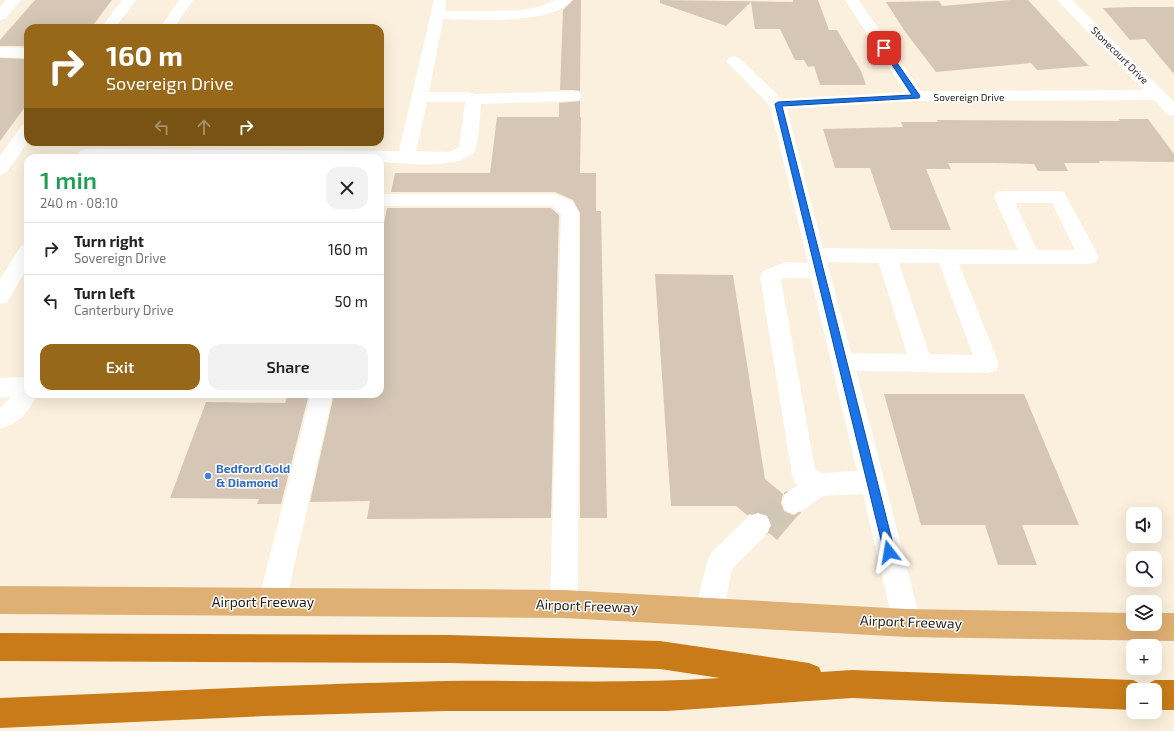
<!DOCTYPE html>
<meta charset="utf-8">
<style>
:root{--surface:#fff;--page:#f2f2f2;--text:#202124;--muted:#757577;--line:#e0e0e0;--accent:#976819}
body{margin:0;font-family:"Exo 2",sans-serif;background:var(--page);color:var(--text);height:100vh;display:flex;flex-direction:column;font-size:15px;white-space:nowrap}
*{box-sizing:border-box;margin:0}
p{font-size:13px;color:var(--muted)}
.icon{flex:none;width:22px;height:22px;fill:none;stroke:currentColor;stroke-width:2;stroke-linecap:round;stroke-linejoin:round}
.map{position:relative;flex:1;overflow:hidden}
.details{position:absolute;left:24px;top:154px;width:360px;height:244px;display:flex;flex-direction:column;background:var(--surface);border-radius:12px;box-shadow:0 4px 16px #0002}
.details>*{flex:none}
.guide{position:absolute;left:24px;top:24px;width:360px;height:122px;border-radius:12px;box-shadow:0 4px 16px #0002;background:#976819;color:#fff;overflow:hidden}
.buttons{position:absolute;left:1126px;top:507px;display:grid;gap:8px}
.buttons a{display:grid;place-items:center;width:36px;height:36px;border-radius:8px;background:var(--surface);box-shadow:0 4px 16px #0002;font-size:20px}
.pin{position:absolute;display:grid;place-items:center;width:34px;height:34px;color:#fff;margin:-17px;border-radius:8px;box-shadow:0 2px 6px #0006}
.me{position:absolute;width:44px;margin:-22px;rotate:346deg;stroke-linejoin:round;filter:drop-shadow(0 0 3px #0008)}
.turn{display:flex;align-items:center;gap:14px;height:84px;padding:0 16px;font-size:18px}
.turn .icon{width:52px;height:52px;stroke-width:2.5}
.turn b{display:block;font-size:28px;line-height:34px}
.lanes{display:flex;align-items:center;height:38px;padding:0 16px;background:#0003;justify-content:center;gap:20px;direction:ltr}
.lanes .off{opacity:.35}
.round{display:grid;place-items:center;flex:none;width:42px;height:42px;border-radius:12px;background:var(--page)}
.summary{display:flex;align-items:center;justify-content:space-between;height:68px;padding:0 16px}
h1{font-size:24px;font-weight:600;line-height:30px;color:#1e9e55}
.cta{display:flex;gap:8px;margin-top:auto;padding:8px 16px}
.cta a{flex:1;height:46px;border-radius:12px;background:var(--accent);color:#fff;font-size:16px;font-weight:600;line-height:46px;text-align:center}
.cta a+a{background:var(--page);color:var(--text)}
ul{padding:0;list-style:none}
li{display:flex;align-items:center;gap:12px;height:52px;padding:0 16px;border-top:1px solid var(--line)}
li div{flex:1}
li b{display:block;font-size:15px}
li em{font-style:normal}
.map>svg:first-child{display:block}
.building{fill:#d5c6b5}
.lines{fill:none;stroke-linecap:round;stroke-linejoin:round}
.minor-tunnel{stroke:#d0c7b6;stroke-width:26;stroke-dasharray:26 13;stroke-linecap:butt}
.minor{fill:#fff;fill-rule:evenodd}
.major{fill:#deb074;fill-rule:evenodd}
.highway{fill:#c87b18;fill-rule:evenodd}
.route{fill:#1a73e8;stroke:#114b97}
.shop-dot{fill:#3f7fe0;stroke:#fff;stroke-width:1.5}
.labels{text-anchor:middle;stroke-width:3;stroke-linejoin:round;paint-order:stroke}
.far-street-label{font-size:10px;fill:#25211a;stroke:#fff}
.shop-label{font-size:12px;font-weight:bold;fill:#366cbe;stroke:#fff;text-anchor:start}
.near-street-label{font-size:14px;fill:#25211a;stroke:#fff}
</style>
<div class="map">
<svg width="1174" height="731" viewBox="0 0 1174 731">
<rect width="100%" height="100%" fill="#fbf0dd"/>
<!-- building -->
<g class="building">
<polygon points="35,0 112,0 91,28 28,28 28,46 0,46 0,40"/>
<polygon points="573,0 581,0 580,91 573,90 560,90 563,10"/>
<polygon points="660,0 793,2 793,0 818,0 829,30 837,30 861,71 866,85 820,85 814,66 808,67 804,60 795,60 780,29 755,29 751,2 726,26 660,3"/>
<polygon points="1011,0 1028,0 1089,66 1037,70 1031,63 936,72 906,33 886,2 939,1 942,6"/>
<polygon points="1132,7 1174,7 1174,74 1145,39 1130,40 1103,8"/>
<polygon points="0,58 28,59 28,103 0,141"/>
<polygon points="580,101 580,117 581,117 580,173 596,173 596,211 601,211 607,518 580,518 580,213 573,200 555,192 391,192 395,173 490,173 497,117 559,117 559,103"/>
<polygon points="1119,119 1148,119 1174,154 1174,162 1099,161 1100,163 1064,163 1068,171 1038,171 1034,164 995,163 948,163 951,169 926,169 951,230 891,230 870,168 835,168 823,129 903,127 901,122 938,122 937,120 1120,121"/>
<polygon points="387,208 551,208 559,215 551,518 367,519 370,501 310,502 334,394 380,394 380,223 384,223"/>
<polygon points="655,274 733,275 765,479 783,494 781,503 784,511 793,515 800,513 777,540 769,533 772,524 768,515 758,512 747,515 736,506 671,506"/>
<polygon points="288,394 309,394 281,504 257,504 259,499 170,498 206,402 285,403"/>
<polygon points="884,394 1024,394 1079,525 1022,525 1037,565 998,565 985,525 921,525"/>
</g>
<g class="lines">
<!-- minor-tunnel -->
<polyline class="minor-tunnel" points="758,525 794,502"/>
<!-- minor -->
<g class="minor">
<polygon points="6,0 21,0 5,19 0,20 0,7"/>
<polygon points="122,0 136,0 115,28 101,28"/>
<polygon points="179,0 193,0 174,28 160,28"/>
<path d="M434,0H446L445,11H485L523,10L538,7L555,0H572C555,25 472,20 443,19L429,92H468L475,94L573,91L579,92L581,96L579,100L573,101L481,104C480,114 479,141 475,150C463,171 402,163 380,162V158H79L77,155L80,151L86,149L399,151ZM427,102H465L459,147L449,152L416,151Z"/>
<path d="M845,0H859L921,91L1144,90L1057,0H1072L1174,102V116L1168,115L1154,100L916,101L787,109L823,248L1018,250L994,197L997,192L1003,191H1058L1064,192L1099,257L1096,262L1089,264H959L999,364L996,371L988,373L856,371L921,623L917,633L907,637L897,633L893,623L863,494L823,496L803,510L794,514L785,510L782,502L785,494L798,485L795,483L792,475L760,276L763,271L785,262L808,263L770,106L726,61L729,58L734,56L739,58L782,99L905,92ZM1015,203H1052L1075,250H1037ZM827,262L879,263L907,354L851,353ZM899,263H939L973,355L929,354ZM786,278H811L857,471L822,473L815,469L781,280Z"/>
<polygon points="0,47 28,48 28,58 0,57"/>
<polygon points="28,124 28,142 6,173 0,175 0,156 22,125"/>
<polygon points="380,194 555,194 572,201 579,213 578,604 574,614 564,618 554,614 550,604 561,214 552,206 380,206"/>
<polygon points="28,244 28,267 7,302 0,304 0,279 21,246"/>
<path d="M28,377V394H37L36,397C26,415 20,422 0,429V408L11,397L0,398V378Z"/>
<polygon points="311,394 333,394 286,602 282,612 272,616 262,612 258,602"/>
<polygon points="758,513 767,516 771,525 767,534 732,569 723,612 719,622 709,626 699,622 695,612 707,562 711,553 749,516"/>
</g>
<!-- major -->
<polygon class="major" points="0,586 564,590 907,609 1133,613 1133,624 1155,624 1155,613 1174,613 1174,641 907,637 564,618 0,614"/>
<!-- highway -->
<path class="highway" d="M0,633L450,635L660,641L809,663L819,667L821,672L852,670L1133,680L1144,686L1155,680H1174V710H1155V690H1133V710L852,698L667,711H446L265,716L0,728V698C148,692 296,684 445,681C536,680 628,684 720,678L660,669L450,663L0,661Z"/>
</g>
<!-- route -->
<polygon class="route" points="882,47 886,47 920,96 919,98 782,106 895,552 893,556 889,558 885,556 884,552 775,104 778,102 912,95 881,48"/>
<!-- markers -->
<circle class="shop-dot" cx="208" cy="476" r="4"/>
<g class="labels">
<!-- far-street labels -->
<g class="far-street-label">
<text transform="translate(1120 55) rotate(45)" y="4">Stonecourt Drive</text>
<text x="969" y="101">Sovereign Drive</text>
</g>
<!-- shop labels -->
<g class="shop-label">
<text x="216" y="473">Bedford Gold<tspan x="216" dy="14">&amp; Diamond</tspan></text>
</g>
<!-- near-street labels -->
<g class="near-street-label">
<text x="263" y="607">Airport Freeway</text>
<text transform="translate(587 606) rotate(2)" y="5">Airport Freeway</text>
<text transform="translate(911 622) rotate(2)" y="5">Airport Freeway</text>
</g>
</g>
</svg>
<div class="buttons">
<a><svg class="icon" aria-label="sound" viewBox="0 0 24 24"><path d="M4 9h4l5-4v14l-5-4H4zM17 9q2 3 0 6"/></svg></a>
<a><svg class="icon" aria-label="search" viewBox="0 0 24 24"><circle cx="10" cy="10" r="6"/><path d="M15 15l6 6"/></svg></a>
<a><svg class="icon" aria-label="layers" viewBox="0 0 24 24"><path d="M12 4l9 5-9 5-9-5zM3 14l9 5 9-5"/></svg></a>
<a>+</a>
<a>−</a>
</div>
<div class="pin" style="left:884px;top:48px;background:#d93025"><svg class="icon" aria-label="arrive" viewBox="0 0 24 24"><path d="M6 21V4h12l-3 4 3 4H6"/></svg></div>
<svg class="me" style="left:889px;top:552px" viewBox="-20 -20 40 40"><path d="M0-17L14 15 0 8-14 15z" fill="#1a73e8" stroke="#fff" stroke-width="4"/></svg>
<div class="guide">
<div class="turn"><svg class="icon" aria-label="right" viewBox="0 0 24 24"><path d="M7 20v-9h11M14 6l5 5-5 5"/></svg><div><b>160 m</b>Sovereign Drive</div></div>
<div class="lanes"><svg class="icon off" aria-label="left" viewBox="0 0 24 24"><path d="M17 20v-9H6M10 6l-5 5 5 5"/></svg><svg class="icon off" aria-label="ahead" viewBox="0 0 24 24"><path d="M12 20V5M6 11l6-6 6 6"/></svg><svg class="icon" aria-label="right" viewBox="0 0 24 24"><path d="M7 20v-9h11M14 6l5 5-5 5"/></svg></div>
</div>
<section class="details">
<div class="summary"><div><h1>1 min</h1><p>240 m · 08:10</p></div><a class="round"><svg class="icon" aria-label="close" viewBox="0 0 24 24"><path d="M6 6l12 12M18 6L6 18"/></svg></a></div>
<ul>
<li><svg class="icon" aria-label="right" viewBox="0 0 24 24"><path d="M7 20v-9h11M14 6l5 5-5 5"/></svg><div><b>Turn right</b><p>Sovereign Drive</p></div><em>160 m</em></li>
<li><svg class="icon" aria-label="left" viewBox="0 0 24 24"><path d="M17 20v-9H6M10 6l-5 5 5 5"/></svg><div><b>Turn left</b><p>Canterbury Drive</p></div><em>50 m</em></li>
</ul>
<div class="cta"><a>Exit</a><a>Share</a></div>
</section>
</div>
